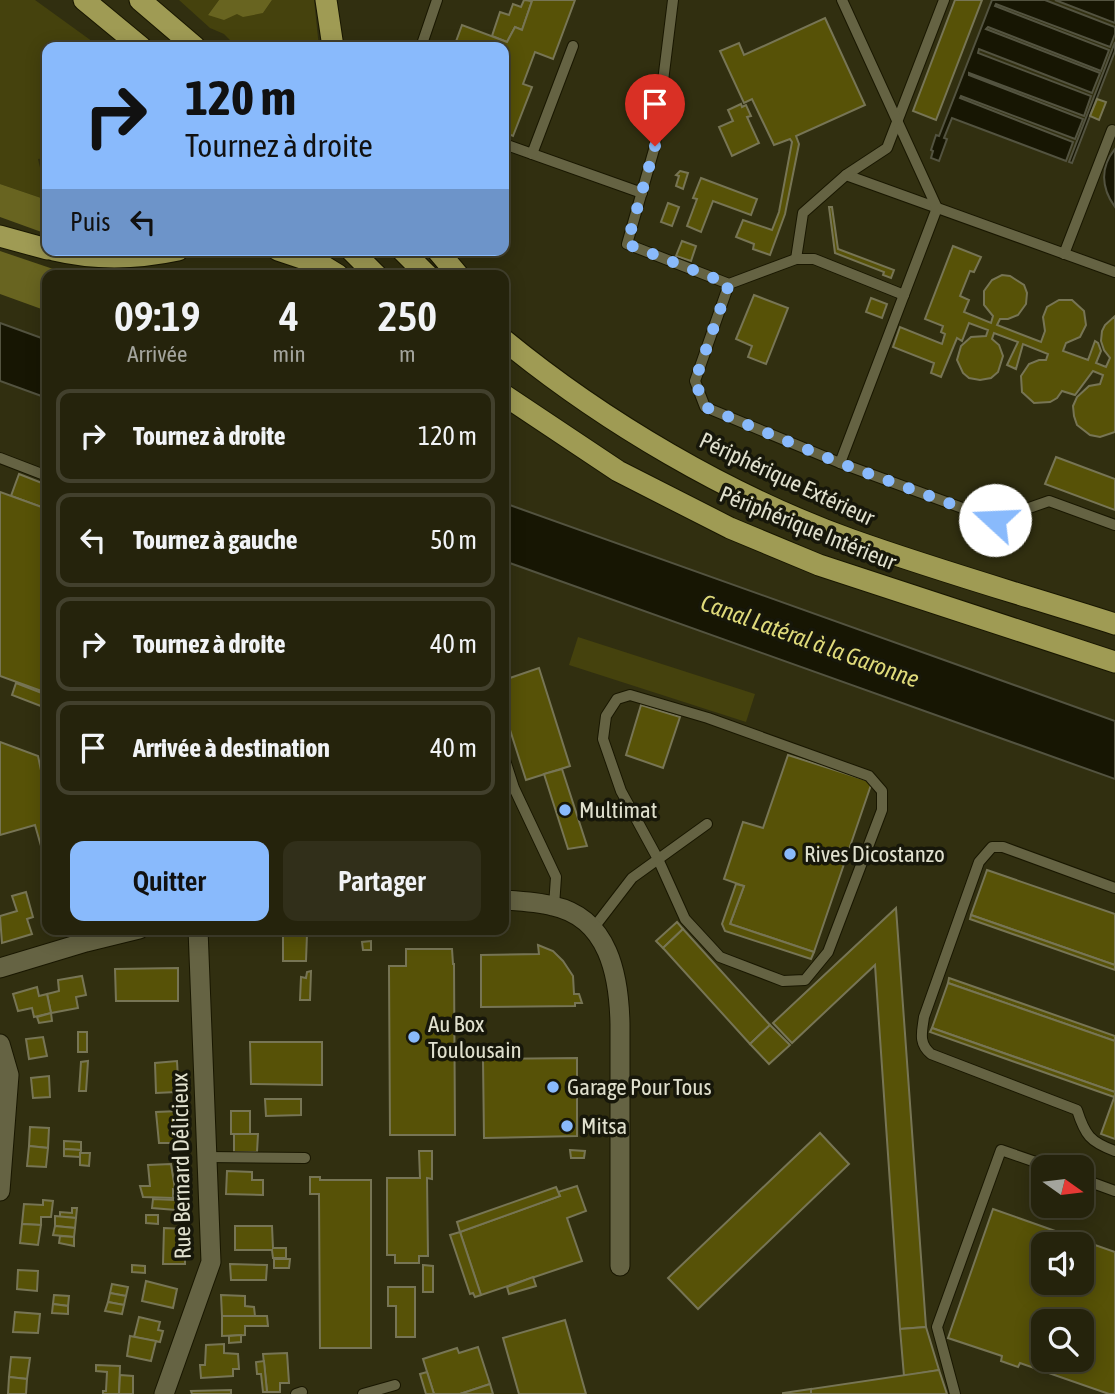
<!DOCTYPE html>
<html lang="fr">
<meta charset="utf-8">
<style>
:root{--surface:#25230c;--page:#312f1a;--text:#f1f3f6;--muted:#a3a49d;--line:#42402d;--accent:#89bafc}
body{margin:0;font-family:"Asap Condensed",sans-serif;background:var(--page);color:var(--text);height:100vh;display:flex;flex-direction:column;font-size:26px;white-space:nowrap}
*{box-sizing:border-box;margin:0}
p{font-size:23px;color:var(--muted)}
.icon{flex:none;width:38px;height:38px;fill:none;stroke:currentColor;stroke-width:2;stroke-linecap:round;stroke-linejoin:round}
.map{position:relative;flex:1;overflow:hidden}
.details{position:absolute;left:42px;top:270px;width:467px;height:665px;display:flex;flex-direction:column;background:var(--surface);border-radius:14px;box-shadow:0 4px 18px #0003,0 0 0 2px var(--line)}
.details>*{flex:none}
.guide{position:absolute;left:42px;top:42px;width:467px;height:214px;border-radius:14px;box-shadow:0 4px 18px #0003,0 0 0 2px var(--line);background:#89bafc;color:#111;overflow:hidden}
.needle{width:46px;rotate:104deg}
.tools{position:absolute;left:1031px;top:1155px;display:grid;gap:14px}
.tools a{display:grid;place-items:center;width:63px;height:63px;border-radius:14px;background:var(--surface);box-shadow:0 4px 18px #0003,0 0 0 2px var(--line);font-size:35px}
.pin{position:absolute;display:grid;place-items:center;width:60px;height:60px;color:#fff;margin:-72px -30px;border-radius:50% 50% 50% 0;rotate:-45deg;box-shadow:0 0 7px #0007}
.pin .icon{rotate:45deg}
.me{position:absolute;width:77px;margin:-38px;rotate:290deg;stroke-linejoin:round;filter:drop-shadow(0 0 5px #0008)}
.turn{display:flex;align-items:center;gap:24px;height:147px;padding:0 28px;font-size:32px}
.turn .icon{width:91px;height:91px;stroke-width:2.5}
.turn b{display:block;font-size:49px;line-height:60px}
.then{display:flex;align-items:center;height:66px;padding:0 28px;background:#0003;gap:14px;font-size:26px}
.eta{display:flex;justify-content:space-evenly;align-items:center;height:119px;text-align:center}
.eta b{font-size:42px;font-weight:600;line-height:49px}
.action{display:flex;gap:14px;margin-top:auto;padding:14px 28px}
.action a{flex:1;height:80px;border-radius:14px;background:var(--accent);color:#111;font-size:28px;font-weight:600;line-height:80px;text-align:center}
.action a+a{background:var(--page);color:var(--text)}
ul{padding:0;list-style:none}
li{display:flex;align-items:center;gap:21px;height:94px;margin:0 14px 10px;padding:0 14px;border:4px solid var(--line);border-radius:14px}
li div{flex:1}
li b{display:block;font-size:26px}
li em{font-style:normal}
.map>svg:first-child{display:block}
.green{fill:#45420d}
.forest{fill:#686420}
.water{fill:#171603;stroke:#535340;stroke-width:2}
.building{fill:#575207;stroke:#777555;stroke-width:2;fill-rule:evenodd}
.lines{fill:none;stroke-linecap:round;stroke-linejoin:round}
.service-casing{stroke:#191700;stroke-width:12}
.minor-casing{stroke:#191700;stroke-width:21}
.motorway-casing{stroke:#191700;stroke-width:23}
.service{stroke:#656343;stroke-width:10}
.minor{stroke:#656343;stroke-width:19}
.motorway{stroke:#9f9b54;stroke-width:21}
.route{stroke:#89bafc;stroke-width:12;stroke-dasharray:0 21.6}
.poi-dot{fill:#89bafc;stroke:#17170a;stroke-width:2.5}
.labels{text-anchor:middle;stroke-width:7;stroke-linejoin:round;paint-order:stroke}
.street-label{font-size:23px;fill:#e0e0ce;stroke:#17170a}
.poi-label{font-size:23px;fill:#e0e0ce;stroke:#17170a;text-anchor:start}
.water-label{font-size:24px;font-style:italic;fill:#dfda7a;stroke:#17170a}
</style>
<div class="map">
<svg width="1115" height="1394" viewBox="0 0 1115 1394">
<rect width="100%" height="100%" fill="#312f10"/>
<!-- green -->
<g class="green">
<polygon points="0,0 35,0 100,47 47,47 47,158 38,159 41,172 47,179 47,200 0,184"/>
<polygon points="179,0 219,0 208,15 263,13 272,0 314,0 319,47 237,47 224,34 210,28"/>
<polygon points="578,637 755,694 746,722 569,665"/>
</g>
<!-- forest -->
<g class="forest">
<polygon points="219,0 272,0 263,13 243,17 237,14 224,20 208,15"/>
<polygon points="0,184 47,200 47,234 0,217"/>
<polygon points="0,251 65,273 78,275 47,275 47,311 0,294"/>
</g>
<!-- water -->
<g class="water">
<polygon points="992,0 1045,0 1115,27 1115,34 1110,47 996,4 995,6 1109,50 1101,71 988,27 986,29 1100,73 1092,93 979,49 978,53 1091,96 1084,116 969,73 969,75 1083,119 1075,139 961,96 960,98 1073,142 1066,161 952,118 944,138 947,139 939,161 931,158 933,151 931,150 936,135 939,136"/>
<polygon points="1055,0 1115,0 1115,23"/>
<polygon points="1115,42 1115,51 1072,163 1069,162"/>
<path d="M1115,149V207C1101,188 1100,167 1115,149Z"/>
<polygon points="0,323 47,340 47,398 0,381"/>
<polygon points="504,503 1115,721 1115,779 504,561"/>
</g>
<!-- building -->
<g class="building">
<polygon points="524,0 532,1 522,30 515,27 507,42 492,36 500,12 509,15 513,4 521,7"/>
<polygon points="528,0 575,0 553,59 535,52 523,84 532,87 513,136 504,132 504,47 454,47 462,25 507,42 515,27 522,30 532,1"/>
<polygon points="955,0 982,0 936,120 913,111"/>
<polygon points="825,18 865,105 796,136 799,144 785,214 770,255 753,249 754,244 736,237 743,220 772,230 779,212 792,142 790,139 774,145 752,99 744,103 720,51 739,43 744,55"/>
<polygon points="1097,99 1106,102 1099,120 1090,116"/>
<polygon points="741,104 742,107 746,105 751,116 747,117 759,143 732,156 719,127 733,121 728,110"/>
<polygon points="680,171 688,173 683,189 676,186 679,176 676,175"/>
<polygon points="701,178 757,199 751,215 713,201 701,232 687,226 697,199 693,198"/>
<polygon points="668,203 679,207 672,226 661,222"/>
<polygon points="829,207 832,207 838,249 894,270 891,278 883,275 884,272 835,253"/>
<polygon points="682,241 696,246 691,261 676,256"/>
<polygon points="953,246 981,257 974,272 970,271 960,296 969,300 964,312 991,323 993,316 984,305 984,291 992,280 1002,275 1010,276 1024,285 1027,293 1026,304 1018,315 1008,319 1000,319 997,325 1041,342 1045,331 1043,317 1047,307 1059,300 1072,300 1084,311 1086,325 1080,337 1066,343 1063,351 1088,360 1095,341 1098,343 1101,351 1096,363 1106,367 1110,358 1104,350 1101,341 1102,331 1105,325 1115,316 1115,432 1100,437 1090,435 1077,425 1074,416 1073,406 1077,397 1089,386 1100,384 1103,375 1093,371 1075,395 1062,391 1057,398 1050,402 1034,403 1022,392 1021,376 1029,364 1039,360 1046,360 1048,354 1023,344 1016,369 1007,365 1018,342 994,333 992,339 999,345 1003,356 998,372 991,378 980,380 969,378 963,373 957,360 961,346 971,337 986,336 988,330 969,323 962,341 957,338 941,377 931,373 934,363 893,347 900,327 942,344 945,334 941,332 943,326 925,319"/>
<polygon points="754,295 788,308 766,364 748,357 752,346 736,339"/>
<polygon points="871,298 887,304 882,318 866,312"/>
<polygon points="1056,457 1115,479 1115,510 1045,484"/>
<polygon points="19,474 47,485 47,509 11,496"/>
<polygon points="0,492 47,509 47,693 0,676"/>
<polygon points="539,668 570,766 526,780 504,711 504,680"/>
<polygon points="16,683 47,695 46,708 12,695"/>
<polygon points="641,705 680,717 663,768 626,755"/>
<polygon points="0,742 38,756 43,780 47,780 47,844 41,846 35,825 0,835"/>
<polygon points="788,755 872,782 814,952 730,924 744,886 724,879 743,822 763,828"/>
<polygon points="562,769 587,846 568,849 544,774"/>
<polygon points="987,870 1115,914 1115,965 971,915"/>
<polygon points="736,884 744,886 730,924 814,952 811,959 725,931 722,924"/>
<polygon points="26,892 33,917 27,919 32,934 2,943 0,916 17,911 12,896"/>
<polygon points="896,908 926,1327 900,1329 875,965 792,1043 773,1023"/>
<polygon points="971,915 1115,965 1115,970 970,919"/>
<polygon points="677,922 683,929 663,948 656,941"/>
<polygon points="683,929 770,1025 750,1044 663,948"/>
<polygon points="283,934 307,934 306,961 283,961"/>
<polygon points="371,941 371,950 363,950 362,942"/>
<polygon points="538,945 553,951 563,961 573,976 574,994 579,994 582,1003 575,1003 575,1006 481,1007 481,955 539,954"/>
<polygon points="406,949 452,949 453,964 454,964 455,1135 390,1135 389,966 406,966"/>
<polygon points="178,968 178,1001 116,1001 115,969"/>
<polygon points="311,971 310,1000 300,1000 301,977 306,978 307,972"/>
<polygon points="82,976 86,995 76,997 78,1008 51,1013 47,994 59,991 58,980"/>
<polygon points="949,978 1115,1036 1115,1041 948,983"/>
<polygon points="948,983 1115,1041 1115,1092 932,1028"/>
<polygon points="37,987 39,996 47,994 51,1013 34,1017 32,1008 18,1011 13,994"/>
<polygon points="51,1013 52,1021 39,1023 37,1017"/>
<polygon points="770,1025 790,1045 769,1064 750,1044"/>
<polygon points="932,1028 1115,1092 1115,1095 1114,1097 930,1032"/>
<rect x="78" y="1032" width="9" height="20"/>
<polygon points="43,1037 47,1056 29,1059 26,1039"/>
<polygon points="250,1042 322,1042 322,1085 251,1084"/>
<polygon points="577,1058 577,1136 484,1138 483,1059"/>
<polygon points="88,1061 86,1091 79,1091 81,1062"/>
<polygon points="177,1061 178,1079 175,1079 176,1092 156,1093 155,1063"/>
<polygon points="49,1076 50,1097 33,1098 31,1078"/>
<polygon points="1115,1095 1115,1139 1101,1134"/>
<polygon points="265,1099 301,1099 301,1115 266,1116"/>
<polygon points="179,1111 178,1143 159,1143 156,1112"/>
<rect x="231" y="1111" width="19" height="23"/>
<polygon points="30,1127 49,1128 48,1148 29,1146"/>
<polygon points="820,1133 849,1164 698,1309 668,1278"/>
<polygon points="234,1134 258,1134 257,1152 234,1152"/>
<polygon points="64,1141 81,1142 81,1150 64,1149"/>
<polygon points="29,1146 48,1148 46,1167 27,1166"/>
<polygon points="64,1149 81,1150 80,1157 64,1156"/>
<polygon points="570,1150 585,1151 584,1158 571,1158"/>
<polygon points="419,1151 432,1151 432,1179 427,1178 428,1256 419,1256 419,1263 395,1263 395,1255 387,1255 387,1178 420,1178"/>
<polygon points="80,1153 90,1153 89,1166 80,1165"/>
<polygon points="171,1164 175,1189 173,1189 173,1198 143,1197 140,1186 150,1186 148,1165"/>
<polygon points="227,1171 252,1172 252,1180 263,1180 263,1195 226,1194"/>
<polygon points="310,1177 320,1177 320,1180 371,1180 371,1348 320,1348 319,1194 310,1194"/>
<polygon points="577,1186 586,1211 567,1218 582,1261 481,1295 460,1232 560,1196 558,1192"/>
<polygon points="556,1187 560,1196 460,1232 457,1222"/>
<polygon points="173,1198 189,1198 188,1211 152,1208 153,1199 174,1200"/>
<polygon points="43,1200 53,1201 51,1217 41,1217 41,1225 22,1224 24,1204 43,1205"/>
<polygon points="72,1208 77,1208 76,1218 60,1217 60,1212 72,1213"/>
<path d="M993,1209L1115,1252V1394H1109L1020,1363L1018,1367L1001,1361L1002,1356L948,1338ZM1043,1244H1082V1283H1043ZM1043,1321H1082V1360H1043Z"/>
<polygon points="146,1215 158,1215 158,1224 146,1223"/>
<polygon points="55,1216 76,1218 75,1228 55,1226"/>
<polygon points="22,1224 41,1225 38,1245 20,1243"/>
<polygon points="55,1226 75,1228 74,1237 53,1235"/>
<polygon points="235,1226 272,1226 273,1248 286,1248 286,1258 273,1258 272,1250 235,1250"/>
<polygon points="164,1228 185,1229 185,1264 163,1264"/>
<polygon points="460,1232 481,1295 475,1297 473,1293 470,1294 450,1235"/>
<polygon points="60,1236 74,1237 74,1246 59,1243"/>
<polygon points="274,1259 290,1259 289,1268 274,1268"/>
<polygon points="230,1264 267,1265 266,1280 231,1280"/>
<polygon points="132,1265 145,1266 145,1273 132,1272"/>
<polygon points="423,1265 433,1266 433,1292 423,1292"/>
<polygon points="18,1270 38,1271 37,1291 17,1289"/>
<polygon points="533,1277 536,1286 509,1294 507,1287"/>
<polygon points="146,1281 177,1289 173,1308 142,1301"/>
<polygon points="112,1284 128,1287 126,1296 110,1293"/>
<polygon points="388,1287 415,1287 415,1337 396,1337 396,1306 388,1306"/>
<polygon points="110,1293 126,1296 124,1305 108,1302"/>
<polygon points="54,1295 69,1296 68,1306 53,1304"/>
<polygon points="221,1295 245,1296 245,1306 254,1307 255,1316 222,1316"/>
<polygon points="108,1302 124,1305 122,1314 105,1311"/>
<polygon points="53,1304 68,1306 68,1314 52,1313"/>
<polygon points="15,1312 40,1314 38,1333 13,1332"/>
<polygon points="222,1316 267,1316 268,1326 245,1326 245,1335 222,1336"/>
<polygon points="139,1317 160,1322 158,1330 163,1331 160,1342 134,1337"/>
<polygon points="565,1320 586,1394 519,1394 503,1338"/>
<polygon points="926,1327 939,1370 904,1376 900,1329"/>
<polygon points="241,1335 241,1342 229,1343 229,1336"/>
<polygon points="130,1336 156,1341 151,1361 127,1356"/>
<polygon points="224,1344 224,1353 238,1354 239,1369 233,1369 233,1376 201,1378 200,1365 205,1365 206,1345"/>
<polygon points="478,1347 490,1384 460,1394 434,1394 423,1359 457,1348 459,1353"/>
<polygon points="287,1353 289,1383 280,1383 280,1392 267,1392 263,1354"/>
<polygon points="11,1357 30,1358 27,1379 9,1377"/>
<polygon points="264,1361 267,1392 263,1392 261,1374 257,1374 256,1362"/>
<polygon points="96,1365 120,1366 119,1394 103,1394 103,1391 106,1391 107,1372 96,1371"/>
<polygon points="939,1370 947,1394 811,1394 811,1389"/>
<polygon points="427,1372 434,1394 426,1394 420,1374"/>
<polygon points="120,1375 133,1376 133,1394 119,1394"/>
<polygon points="9,1377 27,1379 26,1394 8,1394"/>
<polygon points="490,1384 493,1394 460,1394"/>
<polygon points="811,1389 811,1394 783,1394 783,1393"/>
<polygon points="231,1390 231,1394 192,1394 191,1391"/>
</g>
<g class="lines">
<defs>
<g id="service">
<polyline points="673,0 655,146 627,244 729,284 796,259 814,259 904,295"/>
<polyline points="421,47 437,0"/>
<polyline points="504,144 642,193"/>
<polyline points="532,154 573,46"/>
<polyline points="846,175 1115,272"/>
<polyline points="1064,254 1112,130"/>
<polyline points="796,259 803,213 846,175 887,148 944,0"/>
<polyline points="729,284 695,381 705,407 840,463 995,520 1049,501 1115,525"/>
<polyline points="0,458 47,476"/>
<polyline points="840,463 937,208 842,0"/>
<polygon points="630,695 708,718 869,776 882,791 882,810 828,952 805,980 783,981 720,957 685,919 658,859 621,791 603,739 606,716 617,699"/>
<polyline points="504,757 514,788 556,877 554,906"/>
<path d="M1115,888L1003,847H992L979,862L924,1017C922,1032 918,1043 931,1054L1077,1110C1085,1135 1090,1142 1115,1151"/>
<polyline points="592,930 632,878 707,824"/>
<polyline points="207,1157 305,1158"/>
<polyline points="1082,1179 1115,1191"/>
<polyline points="296,1394 302,1392"/>
<polyline points="363,1394 395,1385"/>
<polyline points="955,1394 937,1327 1001,1150 1050,1167"/>
</g>
<g id="minor">
<path d="M504,900C520,901 538,902 553,906C609,918 619,976 620,1024V1266"/>
<polyline points="0,968 86,942 139,929"/>
<polyline points="0,1044 9,1075 0,1191"/>
<polyline points="164,1394 211,1262 198,929"/>
</g>
<g id="motorway">
<polyline points="84,0 141,47"/>
<polyline points="140,0 195,47"/>
<polyline points="326,0 333,47"/>
<polyline points="0,236 47,249"/>
<path d="M54,250C96,260 136,259 178,250"/>
<polyline points="278,250 320,264 338,275"/>
<polyline points="351,250 376,275"/>
<polyline points="402,250 427,275"/>
<polyline points="437,250 458,275"/>
<path d="M504,340C604,422 730,496 852,540C939,571 1027,596 1115,624"/>
<polyline points="504,395 618,471 730,528 819,565 1115,662"/>
</g>
</defs>
<!-- service casing -->
<use href="#service" class="service-casing"/>
<!-- minor casing -->
<use href="#minor" class="minor-casing"/>
<!-- motorway casing -->
<use href="#motorway" class="motorway-casing"/>
<!-- service -->
<use href="#service" class="service"/>
<!-- minor -->
<use href="#minor" class="minor"/>
<!-- motorway -->
<use href="#motorway" class="motorway"/>
</g>
<g class="lines">
<!-- route -->
<polyline class="route" points="655,146 627,244 729,284 695,381 705,407 840,463 995,520"/>
</g>
<!-- markers -->
<g class="poi-dot">
<circle cx="565" cy="810" r="7"/>
<circle cx="790" cy="854" r="7"/>
<circle cx="414" cy="1037" r="7"/>
<circle cx="553" cy="1087" r="7"/>
<circle cx="567" cy="1126" r="7"/>
</g>
<g class="labels">
<!-- street labels -->
<g class="street-label">
<text transform="translate(787 479) rotate(25)" y="8">Périphérique Extérieur</text>
<text transform="translate(808 528) rotate(22)" y="8">Périphérique Intérieur</text>
<text transform="translate(181 1166) rotate(-91)" y="8">Rue Bernard Délicieux</text>
</g>
<!-- poi labels -->
<g class="poi-label">
<text x="579" y="818">Multimat</text>
<text x="804" y="862">Rives Dicostanzo</text>
<text x="428" y="1032">Au Box<tspan x="428" dy="26">Toulousain</tspan></text>
<text x="567" y="1095">Garage Pour Tous</text>
<text x="581" y="1134">Mitsa</text>
</g>
<!-- water labels -->
<g class="water-label">
<text transform="translate(810 641) rotate(20)" y="8">Canal Latéral à la Garonne</text>
</g>
</g>
</svg>
<div class="tools">
<a><svg class="needle" viewBox="-14 -14 28 28"><path d="M0-13l5 13h-10z" fill="#e53935"/><path d="M0 13l5-13h-10z" fill="#a3a49d"/></svg></a>
<a><svg class="icon" aria-label="sound" viewBox="0 0 24 24"><path d="M4 9h4l5-4v14l-5-4H4zM17 9q2 3 0 6"/></svg></a>
<a><svg class="icon" aria-label="search" viewBox="0 0 24 24"><circle cx="10" cy="10" r="6"/><path d="M15 15l6 6"/></svg></a>
</div>
<div class="pin" style="left:655px;top:146px;background:#d93025"><svg class="icon" aria-label="arrive" viewBox="0 0 24 24"><path d="M6 21V4h12l-3 4 3 4H6"/></svg></div>
<svg class="me" style="left:995px;top:520px" viewBox="-20 -20 40 40"><circle r="19" fill="#fff"/><path d="M0-13L10 11 0 6-10 11z" fill="#89bafc"/></svg>
<div class="guide">
<div class="turn"><svg class="icon" aria-label="right" viewBox="0 0 24 24"><path d="M7 20v-9h11M14 6l5 5-5 5"/></svg><div><b>120 m</b>Tournez à droite</div></div>
<div class="then">Puis<svg class="icon" aria-label="left" viewBox="0 0 24 24"><path d="M17 20v-9H6M10 6l-5 5 5 5"/></svg></div>
</div>
<section class="details">
<div class="eta">
<div><b>09:19</b><p>Arrivée</p></div>
<div><b>4</b><p>min</p></div>
<div><b>250</b><p>m</p></div>
</div>
<ul>
<li><svg class="icon" aria-label="right" viewBox="0 0 24 24"><path d="M7 20v-9h11M14 6l5 5-5 5"/></svg><div><b>Tournez à droite</b></div><em>120 m</em></li>
<li><svg class="icon" aria-label="left" viewBox="0 0 24 24"><path d="M17 20v-9H6M10 6l-5 5 5 5"/></svg><div><b>Tournez à gauche</b></div><em>50 m</em></li>
<li><svg class="icon" aria-label="right" viewBox="0 0 24 24"><path d="M7 20v-9h11M14 6l5 5-5 5"/></svg><div><b>Tournez à droite</b></div><em>40 m</em></li>
<li><svg class="icon" aria-label="arrive" viewBox="0 0 24 24"><path d="M6 21V4h12l-3 4 3 4H6"/></svg><div><b>Arrivée à destination</b></div><em>40 m</em></li>
</ul>
<div class="action"><a>Quitter</a><a>Partager</a></div>
</section>
</div>
